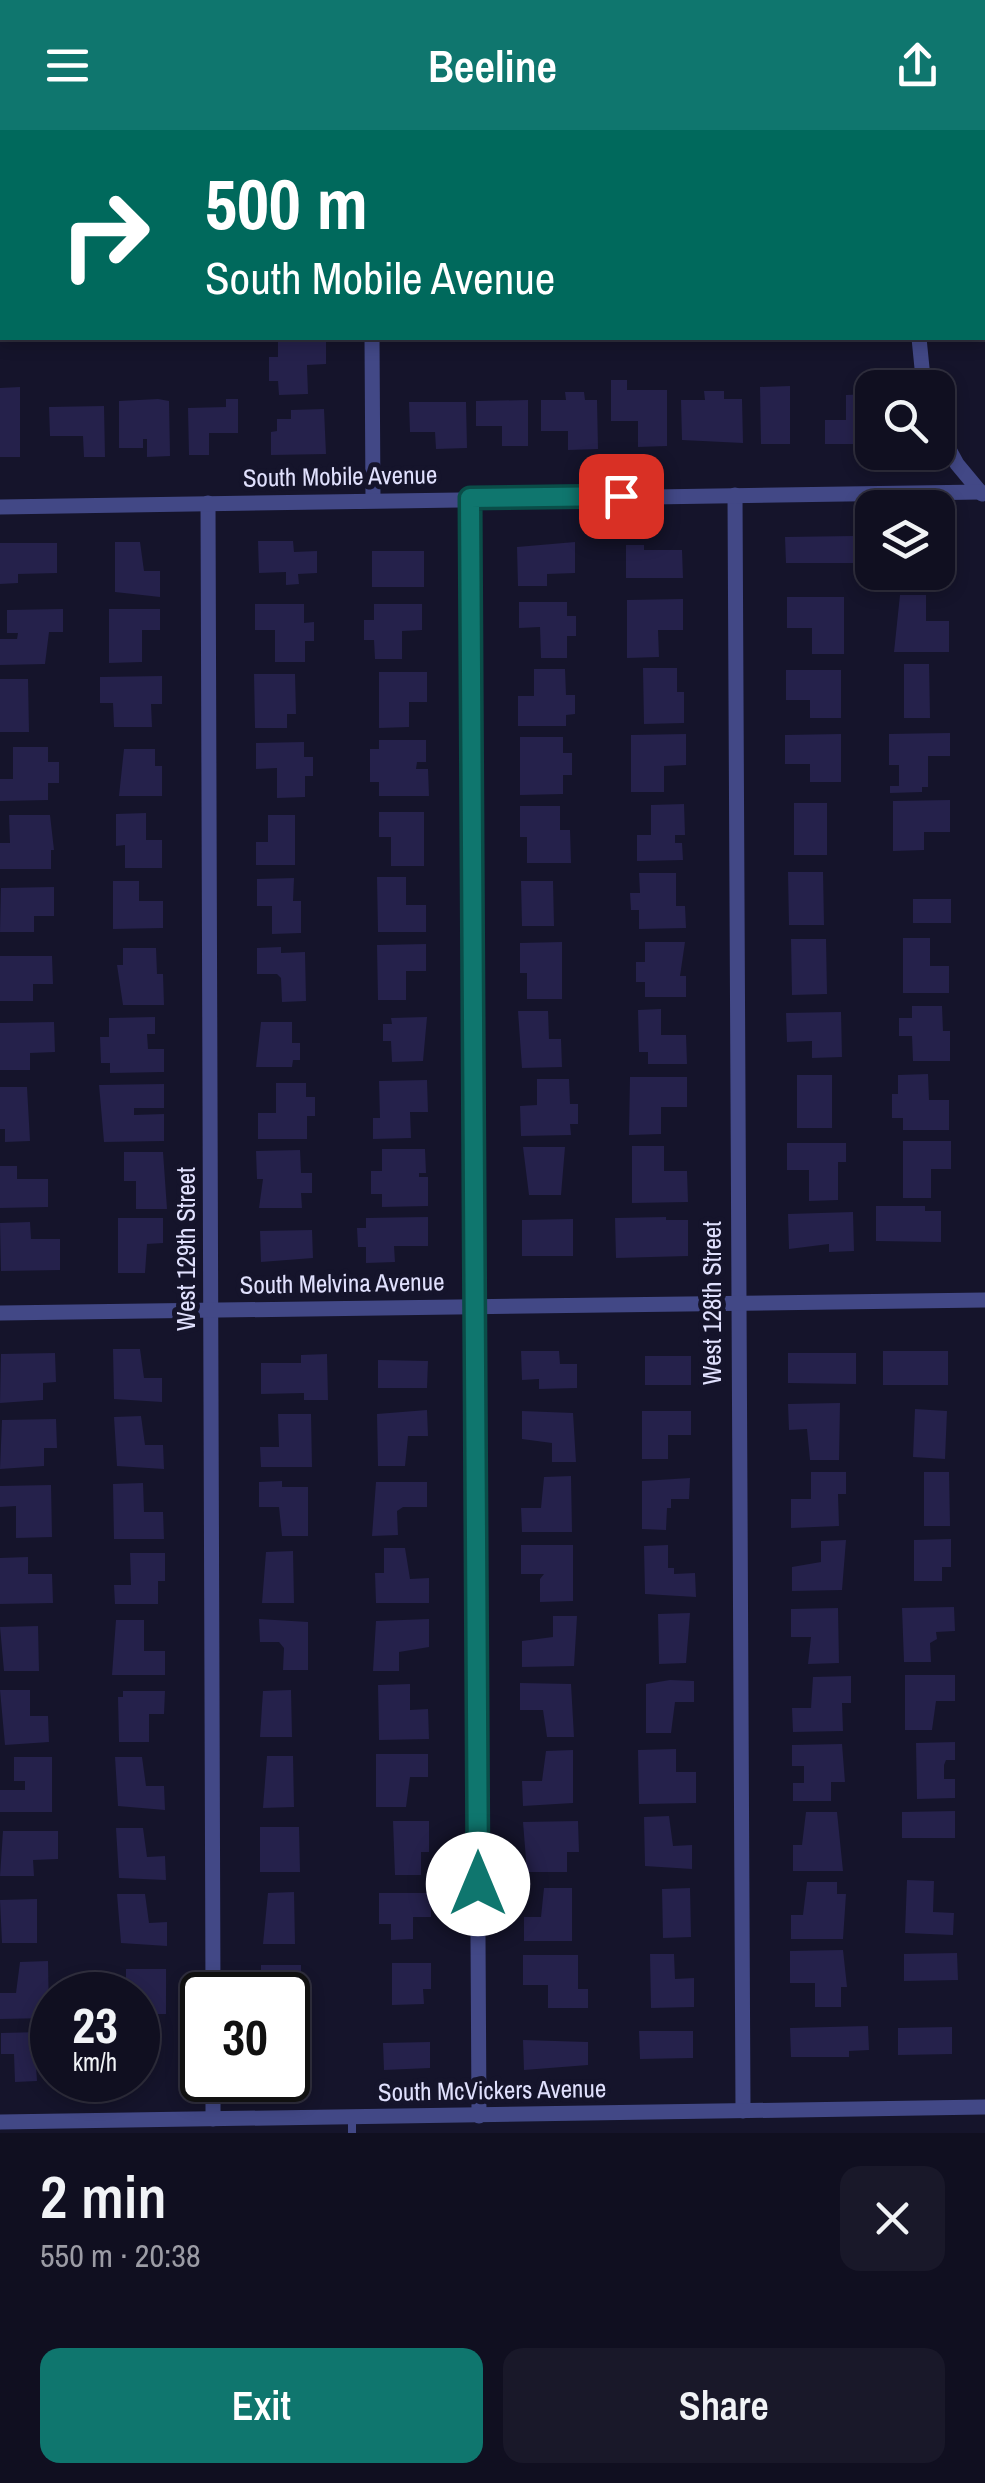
<!DOCTYPE html>
<meta charset="utf-8">
<style>
:root{--surface:#100f20;--page:#191829;--text:#f1f3f6;--muted:#9c9ca5;--line:#302f3e;--accent:#0f766e}
body{margin:0;font-family:"Archivo Narrow",sans-serif;background:var(--page);color:var(--text);height:100vh;display:flex;flex-direction:column;font-size:38px;white-space:nowrap}
*{box-sizing:border-box;margin:0}
p{font-size:32px;color:var(--muted)}
.icon{flex:none;width:55px;height:55px;fill:none;stroke:currentColor;stroke-width:2;stroke-linecap:round;stroke-linejoin:round}
.map{position:relative;height:2003px;overflow:hidden}
.sheet{display:flex;flex-direction:column;background:var(--surface);flex:1}
.sheet>*{flex:none}
.top-card{position:absolute;left:0px;top:0px;width:985px;height:210px;box-shadow:0 5px 15px #0003,0 0 0 2px var(--line);background:#00695c;color:#fff;overflow:hidden}
.buttons{position:absolute;left:855px;top:240px;display:grid;gap:20px}
.buttons a{display:grid;place-items:center;width:100px;height:100px;border-radius:20px;background:var(--surface);box-shadow:0 5px 15px #0003,0 0 0 2px var(--line);font-size:50px}
.speed{position:absolute;left:30px;top:1842px;display:flex;gap:20px;font-size:50px;font-weight:700;text-align:center}
.speed>*{display:grid;place-content:center;width:130px;height:130px;border-radius:50%;background:var(--surface);box-shadow:0 5px 15px #0003,0 0 0 2px var(--line);line-height:1}
.speed small{font-size:25px;font-weight:400}
.speed .limit{border:5px solid #111;border-radius:15px;background:#fff;color:#111}
.pin{position:absolute;display:grid;place-items:center;width:85px;height:85px;color:#fff;margin:-42px;border-radius:20px;box-shadow:0 5px 15px #0006}
.me{position:absolute;width:110px;margin:-55px;rotate:0deg;stroke-linejoin:round;filter:drop-shadow(0 0 8px #0008)}
.turn{display:flex;align-items:center;gap:35px;height:210px;padding:0 40px;font-size:45px}
.turn .icon{width:130px;height:130px;stroke-width:2.5}
.turn b{display:block;font-size:70px;line-height:85px}
.round{display:grid;place-items:center;flex:none;width:105px;height:105px;border-radius:20px;background:var(--page)}
.head{display:flex;align-items:center;justify-content:space-between;height:170px;padding:0 40px}
h1{font-size:60px;font-weight:600;line-height:75px}
.action{display:flex;gap:20px;margin-top:auto;padding:20px 40px}
.action a{flex:1;height:115px;border-radius:20px;background:var(--accent);color:#fff;font-size:40px;font-weight:600;line-height:115px;text-align:center}
.action a+a{background:var(--page);color:var(--text)}
header{display:flex;justify-content:space-between;align-items:center;height:130px;padding:0 40px;background:var(--accent);color:#fff;font-size:45px;font-weight:600}
.map>svg:first-child{display:block}
.building{fill:#25214b}
.lines{fill:none;stroke-linecap:round;stroke-linejoin:round}
.lane{stroke:#424886;stroke-width:8}
.street{stroke:#424886;stroke-width:15}
.secondary{stroke:#7e89f6;stroke-width:20}
.route-casing{stroke:#0a4d48;stroke-width:25}
.route{stroke:#0f766e;stroke-width:18}
.labels{text-anchor:middle;stroke-width:10;stroke-linejoin:round;paint-order:stroke}
.street-label{font-size:25px;fill:#e0e0fd;stroke:#15142b}
</style>
<header><svg class="icon" aria-label="menu" viewBox="0 0 24 24"><path d="M4 6h16M4 12h16M4 18h16"/></svg>Beeline<svg class="icon" aria-label="share" viewBox="0 0 24 24"><path d="M12 15V3M7 8l5-5 5 5M5 13v7h14v-7"/></svg></header>
<div class="map">
<svg width="985" height="2003" viewBox="0 0 985 2003">
<rect width="100%" height="100%" fill="#15142b"/>
<!-- building -->
<g class="building">
<polygon points="326,209 326,234 307,235 308,264 279,265 278,251 269,251 269,227 278,227 278,210"/>
<polygon points="611,250 627,250 627,260 667,260 667,316 638,317 638,291 611,291"/>
<polygon points="790,256 790,314 761,314 760,257"/>
<polygon points="20,257 20,327 0,327 0,258"/>
<polygon points="704,261 724,261 724,269 742,269 743,313 682,310 681,270 705,270"/>
<polygon points="565,262 584,262 585,270 597,270 598,319 568,320 568,301 541,301 541,270 566,270"/>
<polygon points="872,264 872,314 825,314 825,290 846,290 846,265"/>
<polygon points="158,269 169,271 170,326 147,327 147,309 143,309 143,318 119,318 119,271"/>
<polygon points="226,269 238,269 238,303 209,303 209,325 189,325 188,278 226,277"/>
<polygon points="528,270 528,316 502,316 502,296 476,296 476,271"/>
<polygon points="409,272 466,272 467,318 436,319 435,302 410,302"/>
<polygon points="104,276 105,327 84,327 83,306 50,306 49,277"/>
<polygon points="324,279 326,324 271,325 271,302 277,301 277,289 291,289 291,280"/>
<polygon points="947,405 947,434 938,434 938,406"/>
<polygon points="854,406 855,433 786,433 785,407"/>
<polygon points="258,411 293,411 294,422 317,421 317,443 298,444 299,454 286,455 286,442 259,443"/>
<polygon points="115,412 140,412 144,441 160,441 160,467 115,462"/>
<polygon points="575,412 575,443 547,444 547,456 518,456 517,417"/>
<polygon points="0,413 57,413 57,443 18,444 18,453 0,454"/>
<polygon points="626,415 644,415 644,420 682,420 683,448 626,448"/>
<rect x="372" y="421" width="52" height="36"/>
<polygon points="900,465 926,465 926,491 949,491 949,522 894,522"/>
<polygon points="787,467 844,467 844,524 812,524 812,498 787,498"/>
<polygon points="683,469 683,500 658,500 659,527 627,528 627,470"/>
<polygon points="519,472 567,472 567,486 576,486 576,506 567,506 567,528 541,528 540,497 519,498"/>
<polygon points="255,474 304,474 304,493 314,492 314,511 305,511 305,532 275,532 275,500 255,500"/>
<polygon points="374,474 422,474 422,500 402,501 402,529 375,529 374,510 364,510 364,490 374,490"/>
<polygon points="63,479 63,502 49,502 45,534 0,535 0,509 17,509 18,503 7,503 7,480"/>
<polygon points="109,479 160,479 160,500 142,500 142,532 109,533"/>
<polygon points="904,534 929,534 930,588 904,588"/>
<polygon points="643,538 677,538 677,562 684,562 684,593 644,594"/>
<polygon points="534,539 565,539 566,565 575,565 575,584 566,585 566,596 518,596 518,566 534,566"/>
<polygon points="786,540 841,540 841,588 810,588 810,570 786,570"/>
<polygon points="379,542 427,542 427,572 409,572 409,597 379,598"/>
<polygon points="254,544 295,544 296,584 287,584 287,598 255,598"/>
<polygon points="162,546 162,574 151,574 152,597 114,597 113,573 100,573 100,547"/>
<polygon points="0,549 28,549 29,602 0,602"/>
<polygon points="950,603 950,626 928,626 928,657 922,657 922,662 890,663 890,656 899,656 899,635 889,635 889,604"/>
<polygon points="686,604 686,635 664,636 664,662 631,662 631,605"/>
<polygon points="841,604 841,652 810,652 810,634 785,634 785,605"/>
<polygon points="520,607 563,607 563,623 572,623 572,645 563,645 563,664 520,665"/>
<polygon points="379,610 426,610 426,632 417,632 416,639 428,639 429,666 379,666 379,652 370,652 370,619 379,619"/>
<polygon points="304,612 304,627 313,627 313,646 305,646 305,667 277,668 277,638 256,639 256,613"/>
<polygon points="13,617 48,617 48,632 59,632 59,653 48,653 48,670 0,671 0,649 13,649"/>
<polygon points="124,619 155,619 155,636 162,636 162,666 119,666"/>
<polygon points="950,670 950,702 924,702 924,720 893,721 893,671"/>
<rect x="794" y="673" width="33" height="52"/>
<polygon points="684,674 685,705 675,705 675,713 682,713 683,730 637,731 637,705 651,705 651,675"/>
<polygon points="520,676 560,676 560,700 570,700 571,733 527,733 527,707 520,707"/>
<polygon points="379,682 424,682 424,736 391,736 391,707 379,707"/>
<polygon points="146,683 146,710 162,710 162,738 125,738 125,715 116,716 116,684"/>
<polygon points="9,685 50,685 54,720 51,720 51,739 0,739 0,713 10,713"/>
<polygon points="268,685 295,685 295,735 256,735 256,712 268,712"/>
<polygon points="788,742 823,742 824,795 789,795"/>
<polygon points="639,743 676,743 676,776 685,776 686,798 639,799 639,780 631,780 630,763 640,763"/>
<polygon points="377,747 406,747 406,775 426,775 426,802 378,802"/>
<polygon points="294,748 293,771 301,771 301,803 272,804 272,776 257,776 257,749"/>
<polygon points="113,751 139,751 139,771 163,771 163,798 113,799"/>
<polygon points="521,751 553,751 554,796 522,796"/>
<polygon points="54,757 54,786 34,786 34,802 0,802 1,758"/>
<rect x="913" y="769" width="38" height="24"/>
<polygon points="903,808 930,808 930,836 949,836 949,863 903,863"/>
<polygon points="791,809 826,809 827,864 792,865"/>
<polygon points="562,812 562,869 527,869 527,843 520,843 520,813"/>
<polygon points="645,812 685,812 680,846 686,846 686,867 645,867 645,852 636,852 636,832 645,832"/>
<polygon points="426,814 426,841 406,841 406,870 378,870 377,815"/>
<polygon points="281,817 281,823 305,822 306,871 282,872 281,848 277,844 257,844 257,818"/>
<polygon points="123,818 156,818 157,844 163,844 164,875 123,875 117,835 123,835"/>
<polygon points="0,826 52,826 53,854 33,854 33,871 0,871"/>
<polygon points="912,876 942,876 943,901 950,901 950,931 913,931 912,906 899,906 899,888 912,888"/>
<polygon points="661,879 661,905 686,905 687,934 648,934 648,922 639,922 638,880"/>
<polygon points="518,881 548,881 549,909 561,909 562,937 522,938"/>
<polygon points="841,882 842,927 812,928 812,911 787,912 786,883"/>
<polygon points="155,887 155,904 147,904 148,919 164,919 164,942 110,943 110,933 101,933 100,907 109,907 109,888"/>
<polygon points="427,887 423,931 392,932 391,911 383,911 383,894 392,894 391,888"/>
<polygon points="54,892 55,922 30,923 30,940 0,940 0,893"/>
<polygon points="261,892 292,892 292,913 300,913 300,930 293,930 292,937 256,937"/>
<polygon points="928,944 929,970 949,970 949,1000 903,1000 903,988 892,988 892,964 898,964 898,945"/>
<rect x="797" y="945" width="35" height="53"/>
<polygon points="630,947 687,947 687,977 661,977 661,1004 629,1005"/>
<polygon points="537,949 569,949 570,974 578,974 578,994 570,994 571,1005 521,1006 520,976 537,975"/>
<polygon points="427,950 428,982 410,982 411,1008 373,1009 373,988 380,988 379,951"/>
<polygon points="276,953 306,953 306,967 315,967 315,986 307,986 307,1009 258,1009 258,983 276,983"/>
<polygon points="164,954 164,978 134,978 134,985 164,984 164,1011 104,1012 99,955"/>
<polygon points="0,957 27,957 30,1011 5,1012 5,999 0,999"/>
<polygon points="903,1011 951,1011 951,1039 931,1039 931,1068 903,1068"/>
<polygon points="787,1013 846,1013 846,1032 838,1032 838,1070 809,1071 809,1040 787,1040"/>
<polygon points="632,1016 664,1016 664,1041 687,1041 688,1072 632,1073"/>
<polygon points="523,1017 565,1017 561,1065 529,1065"/>
<polygon points="382,1019 425,1019 426,1043 419,1043 419,1047 428,1047 428,1076 382,1077 382,1064 371,1064 371,1041 382,1041"/>
<polygon points="300,1020 301,1043 312,1043 312,1063 301,1063 302,1078 259,1078 263,1049 257,1049 256,1021"/>
<polygon points="124,1022 163,1022 167,1079 136,1079 136,1051 124,1051"/>
<polygon points="0,1036 17,1036 17,1049 48,1049 48,1077 0,1078"/>
<polygon points="876,1076 925,1076 925,1081 941,1081 941,1112 876,1111"/>
<polygon points="853,1082 854,1121 829,1122 829,1114 789,1119 788,1084"/>
<polygon points="428,1087 428,1116 394,1116 395,1132 366,1133 366,1117 358,1117 357,1098 366,1098 366,1088"/>
<polygon points="666,1087 666,1090 688,1090 688,1126 616,1128 615,1088"/>
<polygon points="118,1088 163,1088 163,1113 147,1114 145,1143 118,1143"/>
<polygon points="573,1089 573,1126 522,1126 522,1090"/>
<polygon points="30,1092 31,1109 60,1109 60,1140 1,1141 0,1093"/>
<polygon points="312,1100 313,1128 261,1132 260,1101"/>
<polygon points="113,1219 140,1219 144,1248 162,1248 162,1272 114,1269"/>
<polygon points="521,1221 559,1221 560,1234 577,1234 577,1258 539,1259 539,1249 522,1250"/>
<rect x="883" y="1221" width="65" height="34"/>
<polygon points="55,1223 56,1252 43,1253 43,1270 0,1273 1,1224"/>
<polygon points="788,1223 856,1223 856,1254 788,1253"/>
<polygon points="327,1224 328,1270 304,1270 304,1263 261,1264 261,1233 301,1233 301,1225"/>
<rect x="645" y="1226" width="46" height="29"/>
<polygon points="378,1230 428,1231 427,1258 378,1258"/>
<polygon points="840,1273 839,1330 810,1330 807,1299 789,1300 788,1274"/>
<polygon points="915,1279 947,1281 945,1329 913,1327"/>
<polygon points="427,1280 428,1306 408,1306 405,1336 378,1336 377,1284"/>
<polygon points="522,1281 573,1283 576,1332 552,1332 552,1313 522,1309"/>
<polygon points="642,1281 691,1281 691,1305 668,1305 668,1329 642,1329"/>
<polygon points="278,1284 311,1284 312,1337 261,1337 260,1317 279,1317"/>
<polygon points="141,1286 145,1315 163,1315 164,1339 117,1336 114,1287"/>
<polygon points="56,1289 57,1318 44,1318 44,1336 0,1339 2,1290"/>
<polygon points="811,1342 846,1342 846,1364 838,1364 839,1396 791,1398 791,1369 811,1369"/>
<polygon points="924,1342 949,1342 950,1396 924,1396"/>
<polygon points="571,1346 572,1402 522,1402 521,1378 541,1378 544,1347"/>
<polygon points="690,1348 689,1369 671,1369 671,1378 667,1378 666,1400 642,1399 642,1351"/>
<polygon points="282,1351 282,1357 308,1357 308,1406 282,1406 279,1377 259,1377 259,1352"/>
<polygon points="376,1352 427,1352 427,1377 403,1377 397,1381 398,1405 372,1406"/>
<polygon points="143,1353 144,1382 163,1382 164,1409 114,1409 113,1354"/>
<polygon points="51,1355 52,1407 16,1408 16,1376 0,1377 0,1356"/>
<polygon points="951,1409 951,1437 942,1437 942,1451 914,1451 914,1410"/>
<polygon points="846,1410 842,1460 792,1461 792,1437 821,1432 821,1411"/>
<polygon points="521,1415 573,1415 573,1471 540,1472 540,1449 544,1444 521,1444"/>
<polygon points="668,1415 668,1438 674,1438 674,1444 695,1443 696,1467 645,1464 644,1416"/>
<polygon points="384,1418 405,1418 410,1449 429,1448 429,1473 376,1473 375,1443 384,1443"/>
<polygon points="293,1421 294,1473 262,1473 266,1422"/>
<polygon points="130,1423 165,1423 165,1451 158,1451 158,1474 115,1474 114,1455 131,1455"/>
<polygon points="28,1427 28,1444 52,1444 53,1473 0,1474 0,1428"/>
<polygon points="954,1477 955,1501 936,1502 937,1509 930,1513 931,1532 904,1532 902,1478"/>
<polygon points="838,1478 839,1533 808,1534 811,1507 791,1507 791,1479"/>
<polygon points="690,1483 686,1533 659,1534 658,1484"/>
<polygon points="553,1486 577,1486 574,1536 522,1537 522,1511 553,1507"/>
<polygon points="259,1489 308,1492 308,1540 283,1540 284,1518 279,1512 260,1512"/>
<polygon points="429,1489 429,1517 399,1522 399,1541 373,1541 376,1491"/>
<polygon points="116,1490 144,1490 144,1521 165,1521 165,1545 112,1545"/>
<polygon points="38,1496 39,1541 4,1541 0,1497"/>
<polygon points="905,1545 955,1545 955,1571 936,1571 932,1600 905,1600"/>
<polygon points="851,1546 851,1573 842,1573 843,1601 793,1602 792,1578 811,1578 813,1547"/>
<polygon points="670,1550 694,1551 694,1572 675,1572 671,1603 646,1603 646,1554"/>
<polygon points="520,1553 571,1554 574,1607 547,1607 543,1580 520,1580"/>
<polygon points="410,1554 410,1580 428,1579 429,1609 379,1610 378,1555"/>
<polygon points="0,1560 30,1560 30,1586 48,1586 49,1612 5,1615"/>
<polygon points="291,1560 292,1607 260,1607 263,1561"/>
<polygon points="123,1561 165,1561 164,1584 149,1584 149,1612 119,1612 118,1567 123,1567"/>
<polygon points="955,1612 955,1630 946,1630 944,1635 944,1649 955,1649 955,1668 917,1669 916,1613"/>
<polygon points="842,1614 845,1652 831,1652 831,1671 793,1671 793,1653 804,1653 804,1636 792,1636 792,1615"/>
<polygon points="676,1619 676,1642 696,1642 696,1673 639,1674 638,1620"/>
<polygon points="573,1620 573,1673 523,1676 522,1651 542,1651 546,1621"/>
<polygon points="376,1624 428,1624 428,1647 410,1647 406,1677 376,1677"/>
<polygon points="267,1626 293,1626 294,1677 263,1678"/>
<polygon points="14,1627 52,1627 52,1682 0,1682 0,1660 25,1660 25,1651 14,1651"/>
<polygon points="115,1627 142,1627 146,1656 164,1656 165,1680 118,1676"/>
<polygon points="955,1681 955,1708 902,1708 902,1682"/>
<polygon points="806,1682 837,1682 843,1741 793,1741 793,1715 802,1715"/>
<polygon points="669,1686 673,1716 692,1715 692,1739 645,1736 644,1687"/>
<polygon points="393,1691 429,1691 429,1722 421,1722 421,1745 395,1745"/>
<polygon points="578,1691 579,1722 567,1722 567,1742 527,1742 523,1692"/>
<polygon points="260,1697 299,1697 300,1742 260,1742"/>
<polygon points="116,1698 143,1698 147,1727 165,1726 166,1750 119,1748"/>
<polygon points="3,1701 58,1701 58,1729 33,1730 34,1746 0,1746"/>
<polygon points="907,1750 934,1751 933,1782 954,1783 953,1805 905,1803"/>
<polygon points="807,1752 837,1752 837,1764 846,1764 843,1809 791,1809 791,1785 803,1785"/>
<polygon points="544,1758 572,1758 572,1811 524,1811 524,1787 541,1787"/>
<polygon points="690,1758 691,1807 663,1808 662,1759"/>
<polygon points="294,1762 295,1814 263,1814 268,1763"/>
<polygon points="379,1763 431,1763 431,1787 413,1787 413,1809 391,1810 391,1794 379,1794"/>
<polygon points="117,1764 145,1764 149,1793 167,1792 167,1816 121,1813"/>
<polygon points="37,1769 37,1813 2,1813 0,1770"/>
<polygon points="843,1820 847,1857 841,1857 841,1877 815,1877 815,1853 790,1853 790,1821"/>
<polygon points="957,1823 958,1850 904,1851 904,1824"/>
<polygon points="650,1824 674,1824 675,1849 694,1848 694,1877 651,1878"/>
<polygon points="523,1825 578,1825 578,1859 588,1859 588,1878 548,1878 548,1855 523,1855"/>
<polygon points="48,1831 49,1888 0,1889 0,1863 16,1863 20,1832"/>
<polygon points="392,1833 431,1833 431,1859 423,1859 424,1874 392,1875"/>
<polygon points="261,1835 301,1835 301,1880 288,1880 288,1865 261,1865"/>
<polygon points="126,1839 166,1839 166,1884 138,1884 138,1865 126,1865"/>
<polygon points="868,1896 869,1920 849,1921 849,1927 791,1927 790,1898"/>
<polygon points="952,1897 952,1924 898,1925 898,1898"/>
<polygon points="288,1900 308,1900 310,1948 288,1948"/>
<polygon points="639,1901 693,1901 693,1928 640,1929"/>
<polygon points="42,1902 43,1921 51,1921 51,1936 36,1936 37,1951 15,1952 14,1924 1,1924 1,1903"/>
<polygon points="523,1910 588,1912 588,1935 524,1940"/>
<polygon points="430,1912 430,1938 384,1940 383,1913"/>
</g>
<g class="lines">
<!-- lane -->
<g class="lane">
<polyline points="498,0 498,2"/>
<polyline points="665,0 665,2"/>
<polyline points="753,0 753,2"/>
<polyline points="933,2 933,0"/>
<polyline points="352,1988 352,2003"/>
</g>
<!-- street -->
<g class="street">
<polyline points="339,0 339,2"/>
<polyline points="364,0 365,2"/>
<polyline points="0,108 2,108"/>
<polyline points="372,208 373,370"/>
<polyline points="919,208 924,258"/>
<polyline points="938,299 957,334 982,364"/>
<polyline points="735,365 743,1981"/>
<polyline points="470,368 479,1986"/>
<polyline points="208,373 213,1865"/>
<polyline points="0,377 981,362"/>
<polyline points="0,1183 985,1170"/>
<polyline points="213,1950 213,1989"/>
<polyline points="0,1992 985,1977"/>
</g>
<!-- secondary -->
<g class="secondary">
<polyline points="982,31 985,31"/>
<polyline points="0,46 2,46"/>
<polyline points="982,67 985,66"/>
<polyline points="0,81 2,81"/>
</g>
</g>
<g class="lines">
<defs>
<polyline id="route" points="478,1754 470,368 621,366"/>
</defs>
<!-- route casing -->
<use href="#route" class="route-casing"/>
<!-- route -->
<use href="#route" class="route"/>
</g>
<g class="labels">
<!-- street labels -->
<g class="street-label">
<text transform="translate(340 346) rotate(-1)" y="9">South Mobile Avenue</text>
<text transform="translate(186 1119) rotate(-90)" y="9">West 129th Street</text>
<text transform="translate(342 1153) rotate(-1)" y="9">South Melvina Avenue</text>
<text transform="translate(712 1173) rotate(-90)" y="9">West 128th Street</text>
<text transform="translate(492 1960) rotate(-1)" y="9">South McVickers Avenue</text>
</g>
</g>
</svg>
<div class="buttons">
<a><svg class="icon" aria-label="search" viewBox="0 0 24 24"><circle cx="10" cy="10" r="6"/><path d="M15 15l6 6"/></svg></a>
<a><svg class="icon" aria-label="layers" viewBox="0 0 24 24"><path d="M12 4l9 5-9 5-9-5zM3 14l9 5 9-5"/></svg></a>
</div>
<div class="speed"><div>23<small>km/h</small></div><div class="limit">30</div></div>
<div class="pin" style="left:621px;top:366px;background:#d93025"><svg class="icon" aria-label="arrive" viewBox="0 0 24 24"><path d="M6 21V4h12l-3 4 3 4H6"/></svg></div>
<svg class="me" style="left:478px;top:1754px" viewBox="-20 -20 40 40"><circle r="19" fill="#fff"/><path d="M0-13L10 11 0 6-10 11z" fill="#0f766e"/></svg>
<div class="top-card">
<div class="turn"><svg class="icon" aria-label="right" viewBox="0 0 24 24"><path d="M7 20v-9h11M14 6l5 5-5 5"/></svg><div><b>500 m</b>South Mobile Avenue</div></div>
</div>
</div>
<section class="sheet">
<div class="head"><div><h1>2 min</h1><p>550 m · 20:38</p></div><a class="round"><svg class="icon" aria-label="close" viewBox="0 0 24 24"><path d="M6 6l12 12M18 6L6 18"/></svg></a></div>
<div class="action"><a>Exit</a><a>Share</a></div>
</section>
